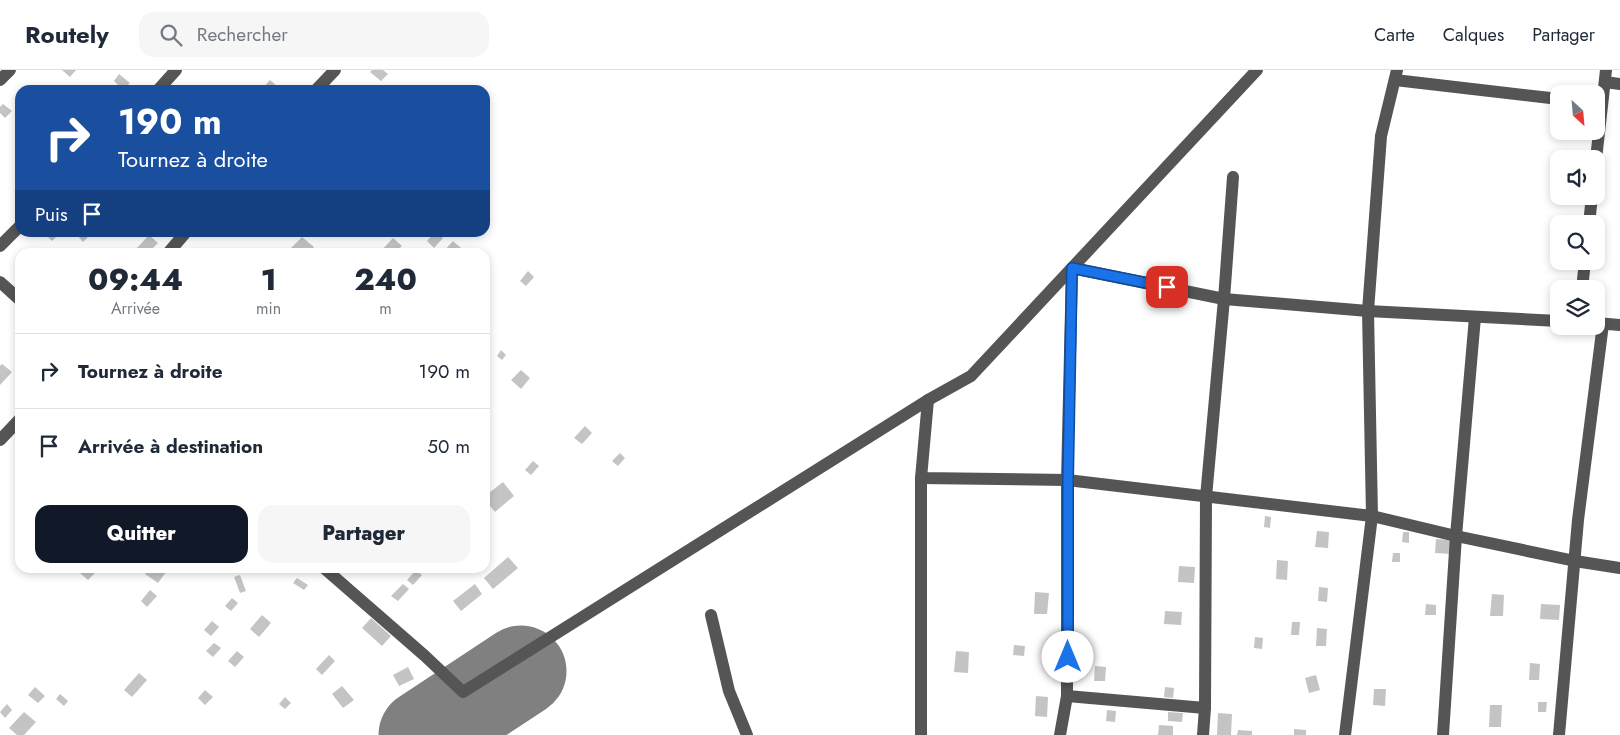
<!DOCTYPE html>
<html lang="fr">
<meta charset="utf-8">
<style>
:root{--surface:#fff;--page:#f6f6f7;--text:#1f2937;--muted:#747a83;--line:#e0e1e3;--accent:#111827}
body{margin:0;font-family:Jost,sans-serif;background:var(--page);color:var(--text);height:100vh;display:flex;flex-direction:column;font-size:19px;white-space:nowrap}
*{box-sizing:border-box;margin:0}
p{font-size:16px;color:var(--muted)}
.icon{flex:none;width:28px;height:28px;fill:none;stroke:currentColor;stroke-width:2;stroke-linecap:round;stroke-linejoin:round}
.map{position:relative;flex:1;overflow:hidden}
.panel{position:absolute;left:15px;top:178px;width:475px;height:325px;display:flex;flex-direction:column;background:var(--surface);border-radius:15px;box-shadow:0 2px 8px #0003}
.panel>*{flex:none}
.banner{position:absolute;left:15px;top:15px;width:475px;height:152px;border-radius:15px;box-shadow:0 2px 8px #0003;background:#1a4fa0;color:#fff;overflow:hidden}
.needle{width:32px;rotate:154deg}
.tools{position:absolute;left:1550px;top:15px;display:grid;gap:10px}
.tools a{display:grid;place-items:center;width:55px;height:55px;border-radius:10px;background:var(--surface);box-shadow:0 2px 8px #0003;font-size:25px}
.pin{position:absolute;display:grid;place-items:center;width:42px;height:42px;color:#fff;margin:-21px;border-radius:10px;box-shadow:0 2px 8px #0006}
.me{position:absolute;width:55px;margin:-28px;rotate:0deg;stroke-linejoin:round;filter:drop-shadow(0 0 4px #0008)}
.turn{display:flex;align-items:center;gap:18px;height:105px;padding:0 20px;font-size:22px}
.turn .icon{width:65px;height:65px;stroke-width:2.5}
.turn b{display:block;font-size:35px;line-height:42px}
.then{display:flex;align-items:center;height:48px;padding:0 20px;background:#0003;gap:10px;font-size:19px}
.eta{display:flex;justify-content:space-evenly;align-items:center;height:85px;text-align:center}
.eta b{font-size:30px;font-weight:800;line-height:35px}
.primary-button{display:flex;gap:10px;margin-top:auto;padding:10px 20px}
.primary-button a{flex:1;height:58px;border-radius:15px;background:var(--accent);color:#fff;font-size:20px;font-weight:800;line-height:58px;text-align:center}
.primary-button a+a{background:var(--page);color:var(--text)}
ul{padding:0;list-style:none}
li{display:flex;align-items:center;gap:15px;height:75px;padding:0 20px;border-top:1px solid var(--line)}
li div{flex:1}
li b{display:block;font-size:19px}
li em{font-style:normal}
header{display:flex;align-items:center;gap:30px;box-sizing:border-box;height:70px;padding:0 25px;background:var(--surface);border-bottom:1px solid var(--line)}
header strong{font-size:24px}
nav{display:flex;gap:28px;margin-inline-start:auto;font-size:18px}
.search{width:350px;height:45px;background:var(--page);display:flex;align-items:center;gap:12px;box-sizing:border-box;padding:0 18px;border-radius:15px;color:var(--muted);font-size:19px}
.map>svg:first-child{display:block}
.lines{fill:none;stroke-linecap:round;stroke-linejoin:round}
.runway{stroke:#808080;stroke-width:91}
.building{fill:#c4c4c4}
.minor{stroke:#555;stroke-width:12}
.route-casing{stroke:#114b97;stroke-width:12}
.route{stroke:#1a73e8;stroke-width:9}
</style>
<header>
<strong>Routely</strong>
<div class="search"><svg class="icon" aria-label="search" viewBox="0 0 24 24"><circle cx="10" cy="10" r="6"/><path d="M15 15l6 6"/></svg>Rechercher</div>
<nav><a>Carte</a><a>Calques</a><a>Partager</a></nav>
</header>
<div class="map">
<svg width="1620" height="665" viewBox="0 0 1620 665">
<rect width="100%" height="100%" fill="#fff"/>
<g class="lines">
<!-- runway -->
<polyline class="runway" points="424,665 521,601"/>
</g>
<!-- building -->
<g class="building">
<polygon points="62,0 76,0 70,7"/>
<polygon points="372,0 383,0 388,4 381,11 370,2"/>
<polygon points="119,4 130,13 123,20 114,11"/>
<polygon points="270,10 278,17 276,20 261,20"/>
<polygon points="3,34 12,41 5,48 0,43 0,37"/>
<polygon points="43,162 61,162 52,171"/>
<polygon points="78,162 93,162 83,172 76,164"/>
<polygon points="435,162 443,168 434,178 427,171"/>
<polygon points="149,165 158,173 149,182 141,182 137,178"/>
<polygon points="302,167 314,177 309,182 287,182"/>
<polygon points="393,168 402,176 396,182 380,182"/>
<polygon points="453,171 461,178 457,182 443,182"/>
<polygon points="528,201 534,207 526,216 520,211"/>
<polygon points="501,280 506,285 502,290 497,286"/>
<polygon points="2,294 12,302 0,315 0,296"/>
<polygon points="521,300 530,308 521,319 511,310"/>
<polygon points="585,356 592,363 582,374 574,368"/>
<polygon points="620,383 625,388 618,396 612,391"/>
<polygon points="533,391 539,396 531,405 525,400"/>
<polygon points="503,412 514,426 495,442 485,430 485,426"/>
<polygon points="1265,446 1271,447 1270,458 1264,457"/>
<polygon points="1317,461 1329,462 1328,478 1315,477"/>
<polygon points="1403,462 1409,462 1409,473 1402,472"/>
<polygon points="1436,469 1452,470 1451,484 1435,483"/>
<polygon points="1393,483 1400,483 1400,492 1392,492"/>
<polygon points="508,487 518,498 493,519 484,508"/>
<polygon points="1277,490 1288,491 1287,510 1276,509"/>
<polygon points="1179,496 1195,497 1194,513 1178,512"/>
<polygon points="85,498 100,498 88,510 80,503"/>
<polygon points="150,498 169,498 158,513 145,504"/>
<polygon points="416,500 422,505 413,515 407,510"/>
<polygon points="240,505 246,521 240,523 234,507"/>
<polygon points="297,508 308,515 304,520 293,513"/>
<polygon points="403,514 409,519 398,531 391,526"/>
<polygon points="475,514 482,524 461,541 453,531"/>
<polygon points="1319,517 1328,518 1327,532 1318,531"/>
<polygon points="150,520 157,526 147,537 141,531"/>
<polygon points="1035,522 1049,523 1047,544 1034,544"/>
<polygon points="1492,524 1504,525 1503,546 1490,546"/>
<polygon points="232,528 238,533 231,541 225,536"/>
<polygon points="1426,534 1436,535 1436,545 1425,545"/>
<polygon points="1541,534 1560,535 1559,550 1540,549"/>
<polygon points="1165,541 1182,542 1181,555 1164,554"/>
<polygon points="262,545 271,553 259,567 250,559"/>
<polygon points="371,548 391,566 382,576 362,558"/>
<polygon points="212,551 219,557 211,566 204,560"/>
<polygon points="1292,552 1300,552 1299,565 1291,565"/>
<polygon points="1317,558 1327,559 1326,576 1316,576"/>
<polygon points="1255,567 1263,568 1262,579 1254,578"/>
<polygon points="214,573 221,578 213,587 206,581"/>
<polygon points="1014,575 1025,576 1024,586 1013,585"/>
<polygon points="237,581 244,587 235,597 228,591"/>
<polygon points="956,581 969,582 968,603 954,602"/>
<polygon points="329,585 335,591 322,605 316,599"/>
<polygon points="1530,593 1540,594 1539,610 1529,610"/>
<polygon points="1095,596 1106,597 1105,611 1094,611"/>
<polygon points="408,597 414,609 399,616 393,605"/>
<polygon points="139,603 147,610 132,627 124,620"/>
<polygon points="1316,605 1320,620 1309,623 1305,608"/>
<polygon points="342,616 354,630 343,638 332,624"/>
<polygon points="35,617 45,626 38,633 28,625"/>
<polygon points="1165,617 1174,618 1173,628 1164,627"/>
<polygon points="1374,619 1386,619 1385,636 1373,635"/>
<polygon points="205,620 213,627 205,635 198,628"/>
<polygon points="60,624 68,631 64,636 56,629"/>
<polygon points="1036,626 1048,627 1047,647 1035,646"/>
<polygon points="285,627 291,633 285,639 279,634"/>
<polygon points="1538,632 1547,632 1546,642 1538,642"/>
<polygon points="7,634 12,640 5,648 0,642"/>
<polygon points="1490,635 1502,635 1501,657 1489,657"/>
<polygon points="1107,640 1116,641 1115,652 1106,651"/>
<polygon points="24,642 36,652 24,665 17,665 9,658"/>
<polygon points="1168,642 1183,643 1182,652 1168,651"/>
<polygon points="1218,643 1232,644 1231,665 1217,665"/>
<polygon points="1159,655 1173,656 1173,665 1158,665"/>
<polygon points="1294,659 1306,660 1306,665 1294,665"/>
<polygon points="1238,660 1252,661 1252,665 1237,665"/>
</g>
<g class="lines">
<!-- minor -->
<g class="minor">
<polyline points="0,10 10,0"/>
<polyline points="1395,10 1559,29"/>
<polyline points="1605,12 1620,14"/>
<polyline points="158,20 176,0"/>
<polyline points="316,20 335,0"/>
<polyline points="1596,89 1606,0"/>
<polyline points="1589,154 1592,126"/>
<polyline points="0,176 20,156"/>
<polyline points="169,182 186,162"/>
<polyline points="0,212 20,230"/>
<polyline points="1582,219 1585,191"/>
<polyline points="1596,253 1620,255"/>
<polyline points="928,330 921,408 1067,410 1372,446 1456,466 1575,491 1620,498"/>
<polyline points="0,370 20,349"/>
<polyline points="921,408 921,665"/>
<polyline points="324,498 425,586 463,622 928,330 971,306 1257,0"/>
<polyline points="711,545 729,621 747,665"/>
<polyline points="1067,626 1205,638"/>
<polyline points="1060,665 1067,626 1067,410 1072,198 1224,229 1368,241 1559,251"/>
<polyline points="1203,665 1205,638 1206,427 1224,229 1233,107"/>
<polyline points="1345,665 1372,446 1368,241 1381,66 1397,0"/>
<polyline points="1443,665 1456,466 1475,247"/>
<polyline points="1559,665 1578,450 1603,254"/>
</g>
</g>
<g class="lines">
<defs>
<polyline id="route" points="1068,587 1068,410 1072,198 1167,217"/>
</defs>
<!-- route casing -->
<use href="#route" class="route-casing"/>
<!-- route -->
<use href="#route" class="route"/>
</g>
</svg>
<div class="tools">
<a><svg class="needle" viewBox="-14 -14 28 28"><path d="M0-13l5 13h-10z" fill="#e53935"/><path d="M0 13l5-13h-10z" fill="#747a83"/></svg></a>
<a><svg class="icon" aria-label="sound" viewBox="0 0 24 24"><path d="M4 9h4l5-4v14l-5-4H4zM17 9q2 3 0 6"/></svg></a>
<a><svg class="icon" aria-label="search" viewBox="0 0 24 24"><circle cx="10" cy="10" r="6"/><path d="M15 15l6 6"/></svg></a>
<a><svg class="icon" aria-label="layers" viewBox="0 0 24 24"><path d="M12 4l9 5-9 5-9-5zM3 14l9 5 9-5"/></svg></a>
</div>
<div class="pin" style="left:1167px;top:217px;background:#d93025"><svg class="icon" aria-label="arrive" viewBox="0 0 24 24"><path d="M6 21V4h12l-3 4 3 4H6"/></svg></div>
<svg class="me" style="left:1068px;top:587px" viewBox="-20 -20 40 40"><circle r="19" fill="#fff"/><path d="M0-13L10 11 0 6-10 11z" fill="#1a73e8"/></svg>
<div class="banner">
<div class="turn"><svg class="icon" aria-label="right" viewBox="0 0 24 24"><path d="M7 20v-9h11M14 6l5 5-5 5"/></svg><div><b>190 m</b>Tournez à droite</div></div>
<div class="then">Puis<svg class="icon" aria-label="arrive" viewBox="0 0 24 24"><path d="M6 21V4h12l-3 4 3 4H6"/></svg></div>
</div>
<section class="panel">
<div class="eta">
<div><b>09:44</b><p>Arrivée</p></div>
<div><b>1</b><p>min</p></div>
<div><b>240</b><p>m</p></div>
</div>
<ul>
<li><svg class="icon" aria-label="right" viewBox="0 0 24 24"><path d="M7 20v-9h11M14 6l5 5-5 5"/></svg><div><b>Tournez à droite</b></div><em>190 m</em></li>
<li><svg class="icon" aria-label="arrive" viewBox="0 0 24 24"><path d="M6 21V4h12l-3 4 3 4H6"/></svg><div><b>Arrivée à destination</b></div><em>50 m</em></li>
</ul>
<div class="primary-button"><a>Quitter</a><a>Partager</a></div>
</section>
</div>
